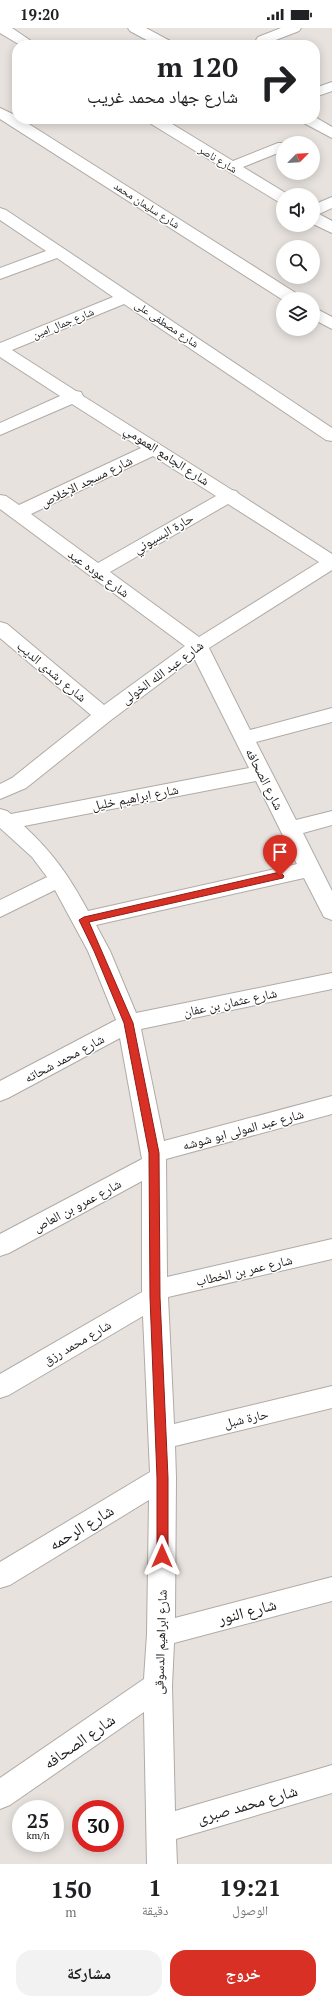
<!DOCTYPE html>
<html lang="ar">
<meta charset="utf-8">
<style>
:root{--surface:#fff;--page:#f2f2f2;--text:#202124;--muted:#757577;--accent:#d93025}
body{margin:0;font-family:"PT Serif","Noto Naskh Arabic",serif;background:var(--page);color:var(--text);direction:rtl;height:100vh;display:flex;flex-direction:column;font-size:15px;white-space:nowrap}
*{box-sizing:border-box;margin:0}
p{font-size:13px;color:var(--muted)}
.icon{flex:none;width:22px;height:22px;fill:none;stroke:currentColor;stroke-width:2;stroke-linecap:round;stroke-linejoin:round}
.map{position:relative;height:1836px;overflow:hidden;direction:ltr}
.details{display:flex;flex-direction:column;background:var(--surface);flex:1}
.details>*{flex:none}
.hud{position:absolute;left:12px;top:12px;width:308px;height:84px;border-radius:16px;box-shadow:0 2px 10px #0003;direction:rtl;background:#fff;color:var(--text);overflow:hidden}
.needle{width:26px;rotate:66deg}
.tools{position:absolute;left:276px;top:108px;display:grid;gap:8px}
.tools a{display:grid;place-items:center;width:44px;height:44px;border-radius:50%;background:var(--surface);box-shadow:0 2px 10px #0003;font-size:20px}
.speed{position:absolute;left:12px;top:1772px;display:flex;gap:8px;font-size:20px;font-weight:700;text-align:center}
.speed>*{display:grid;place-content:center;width:52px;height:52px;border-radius:50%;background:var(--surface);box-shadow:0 2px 10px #0003;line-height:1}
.speed small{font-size:10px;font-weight:400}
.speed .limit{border:6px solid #d22;background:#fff;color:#111}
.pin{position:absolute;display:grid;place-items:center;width:34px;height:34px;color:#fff;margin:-41px -17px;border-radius:50% 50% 50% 0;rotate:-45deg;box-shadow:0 0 4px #0007}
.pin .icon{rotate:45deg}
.me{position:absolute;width:44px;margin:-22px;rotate:0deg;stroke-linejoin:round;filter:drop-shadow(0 0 3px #0008)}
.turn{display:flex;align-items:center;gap:14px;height:84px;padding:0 16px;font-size:18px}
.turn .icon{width:52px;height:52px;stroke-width:2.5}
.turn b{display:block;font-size:28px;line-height:34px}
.eta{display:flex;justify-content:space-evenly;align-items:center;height:68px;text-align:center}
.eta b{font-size:24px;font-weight:700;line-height:28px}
.cta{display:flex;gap:8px;margin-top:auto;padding:8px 16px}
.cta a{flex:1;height:46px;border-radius:16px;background:var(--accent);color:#fff;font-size:16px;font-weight:700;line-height:46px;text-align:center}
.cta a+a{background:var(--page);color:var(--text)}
.status{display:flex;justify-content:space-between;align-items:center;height:28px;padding:0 20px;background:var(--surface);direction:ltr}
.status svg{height:11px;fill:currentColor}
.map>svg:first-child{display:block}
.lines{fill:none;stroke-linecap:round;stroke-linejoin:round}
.minor-casing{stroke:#b0aba7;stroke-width:2}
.minor{fill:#fff;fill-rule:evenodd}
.route{fill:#d93025;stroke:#8d1f18}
.labels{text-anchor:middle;stroke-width:3;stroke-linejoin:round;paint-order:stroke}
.far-street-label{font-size:11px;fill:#1c1a19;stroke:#fff}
.street-label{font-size:13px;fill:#1c1a19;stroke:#fff}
.near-street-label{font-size:16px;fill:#1c1a19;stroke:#fff}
</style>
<div class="status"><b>19:20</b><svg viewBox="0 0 49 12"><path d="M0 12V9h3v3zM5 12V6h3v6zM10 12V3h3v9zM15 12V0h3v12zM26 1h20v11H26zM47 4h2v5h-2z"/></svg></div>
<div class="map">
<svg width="332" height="1836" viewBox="0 0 332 1836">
<rect width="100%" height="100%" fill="#e7e2de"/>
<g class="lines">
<defs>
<g id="minor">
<polygon points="0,0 12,0 37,17 20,17 0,5"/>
<polygon points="128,0 146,0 172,14 174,17 156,17 130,3"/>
<polygon points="281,0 301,0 299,3 268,15 258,15 256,12 258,9"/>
<polygon points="332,54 332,63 315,69 315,60"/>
<polygon points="0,80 17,88 17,91 21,91 299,267 301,271 283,272 0,91"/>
<polygon points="315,89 332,99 332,110 302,94 300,91 315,91"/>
<polygon points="146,91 164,91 233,133 278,115 288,115 283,115 283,123 243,139 289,167 283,167 283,175 277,173 148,94"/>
<polygon points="332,169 332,180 319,186 332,193 332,205 313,196 313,177"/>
<path d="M0,180L6,182L332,400V413L326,412L124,276L12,322L76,363L81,364L83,368L232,462L236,463L239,466L332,526V542L209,620L250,702L332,680V694L256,714L296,792L332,783V797L303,805L332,863V892L324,889L304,850L96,897L110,923L136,985L332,945V961L141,1001L164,1113L332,1068V1086L166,1131L167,1249L332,1211V1231L168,1269L174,1396L332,1358V1380L175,1418L176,1450L175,1590L332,1549V1573L174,1615L172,1658L175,1783L332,1737V1765L176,1811L177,1836H147L144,1684L10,1777L0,1781V1750L144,1651L147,1606L149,1472L10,1557L0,1560V1534L150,1444L143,1288L9,1367L0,1370V1346L142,1264V1153L9,1225L0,1228V1206L142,1131L120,1010L8,1070L0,1073V1053L116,992L88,923L55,862L0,889V872L47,849L32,829L0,800V781L7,783L11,786L249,740L194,630L111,692L26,760L0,771V756L12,750L91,687L0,610V594L7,596L104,677L185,618L0,481V467L6,468L19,477L141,420L72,376L0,407V395L60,368L0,329V315L113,269L57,230L0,251V240L46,223L0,192ZM153,428L216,468L98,535L31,486ZM228,476L319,534L199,609L110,544ZM256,753L297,836L88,883C69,848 54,826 24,798Z"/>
<polygon points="313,279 332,289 332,301 313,291"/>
</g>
</defs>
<!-- minor casing -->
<use href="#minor" class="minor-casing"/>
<!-- minor -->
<use href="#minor" class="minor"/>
</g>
<!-- route -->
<polygon class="route" points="280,844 284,848 283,850 89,894 133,995 159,1125 160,1269 168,1450 168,1528 166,1531 162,1533 158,1531 157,1528 157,1450 150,1269 149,1125 124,995 94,923 79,892 84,889"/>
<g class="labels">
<!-- far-street labels -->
<g class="far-street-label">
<text transform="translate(218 131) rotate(31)" y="4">شارع ناصر</text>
<text transform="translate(147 177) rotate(33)" y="4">شارع سليمان محمد</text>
<text transform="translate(63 295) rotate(-22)" y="4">شارع جمال امين</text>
<text transform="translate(167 296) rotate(34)" y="4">شارع مصطفى على</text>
</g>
<!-- street labels -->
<g class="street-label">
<text transform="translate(167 427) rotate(33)" y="5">شارع الجامع العمومي</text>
<text transform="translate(86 453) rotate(-26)" y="5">شارع مسجد الإخلاص</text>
<text transform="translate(163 505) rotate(-30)" y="5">حارة البسيوني</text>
<text transform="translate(99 545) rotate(36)" y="5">شارع عوده عيد</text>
<text transform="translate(52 643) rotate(40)" y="5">شارع رشدى الديب</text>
<text transform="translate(162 644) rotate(-36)" y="5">شارع عبد الله الخولى</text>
<text transform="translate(265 751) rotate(63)" y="5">شارع الصحافه</text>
<text transform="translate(135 769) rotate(-11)" y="5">شارع ابراهيم خليل</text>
<text transform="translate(230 974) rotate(-12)" y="5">شارع عثمان بن عفان</text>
<text transform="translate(64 1030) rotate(-28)" y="5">شارع محمد شحاته</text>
<text transform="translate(243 1101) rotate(-15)" y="5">شارع عبد المولى ابو شوشه</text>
<text transform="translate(77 1177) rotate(-28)" y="5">شارع عمرو بن العاص</text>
<text transform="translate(244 1242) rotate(-13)" y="5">شارع عمر بن الخطاب</text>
<text transform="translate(77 1314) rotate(-30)" y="5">شارع محمد رزق</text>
<text transform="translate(246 1390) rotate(-13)" y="5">حارة شبل</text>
<text transform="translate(160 1614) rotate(-88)" y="5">شارع ابراهيم الدسوقى</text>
</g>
<!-- near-street labels -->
<g class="near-street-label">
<text transform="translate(81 1499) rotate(-31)" y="6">شارع الرحمه</text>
<text transform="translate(247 1583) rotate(-15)" y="6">شارع النور</text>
<text transform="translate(79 1713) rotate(-35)" y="6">شارع الصحافه</text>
<text transform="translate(247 1776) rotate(-16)" y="6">شارع محمد صبرى</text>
</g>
</g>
</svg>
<div class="tools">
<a><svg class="needle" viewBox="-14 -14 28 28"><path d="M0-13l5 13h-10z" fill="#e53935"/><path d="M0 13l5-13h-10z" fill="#757577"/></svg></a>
<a><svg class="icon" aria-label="sound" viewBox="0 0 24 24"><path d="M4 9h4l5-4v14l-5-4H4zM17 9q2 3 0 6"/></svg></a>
<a><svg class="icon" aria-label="search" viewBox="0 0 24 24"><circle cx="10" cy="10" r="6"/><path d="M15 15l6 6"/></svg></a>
<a><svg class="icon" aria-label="layers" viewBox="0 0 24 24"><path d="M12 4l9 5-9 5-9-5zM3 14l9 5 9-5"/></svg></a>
</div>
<div class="speed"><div>25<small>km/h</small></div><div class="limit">30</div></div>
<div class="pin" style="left:280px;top:848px;background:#d93025"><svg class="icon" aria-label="arrive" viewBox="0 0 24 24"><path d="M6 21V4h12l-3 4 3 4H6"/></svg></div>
<svg class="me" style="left:162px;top:1528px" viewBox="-20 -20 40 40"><path d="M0-17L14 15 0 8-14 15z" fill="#d93025" stroke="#fff" stroke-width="4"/></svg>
<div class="hud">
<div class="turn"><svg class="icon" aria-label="right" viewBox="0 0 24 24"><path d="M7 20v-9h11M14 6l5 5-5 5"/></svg><div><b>120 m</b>شارع جهاد محمد غريب</div></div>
</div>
</div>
<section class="details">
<div class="eta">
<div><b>19:21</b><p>الوصول</p></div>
<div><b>1</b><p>دقيقة</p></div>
<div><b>150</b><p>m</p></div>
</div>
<div class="cta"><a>خروج</a><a>مشاركة</a></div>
</section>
